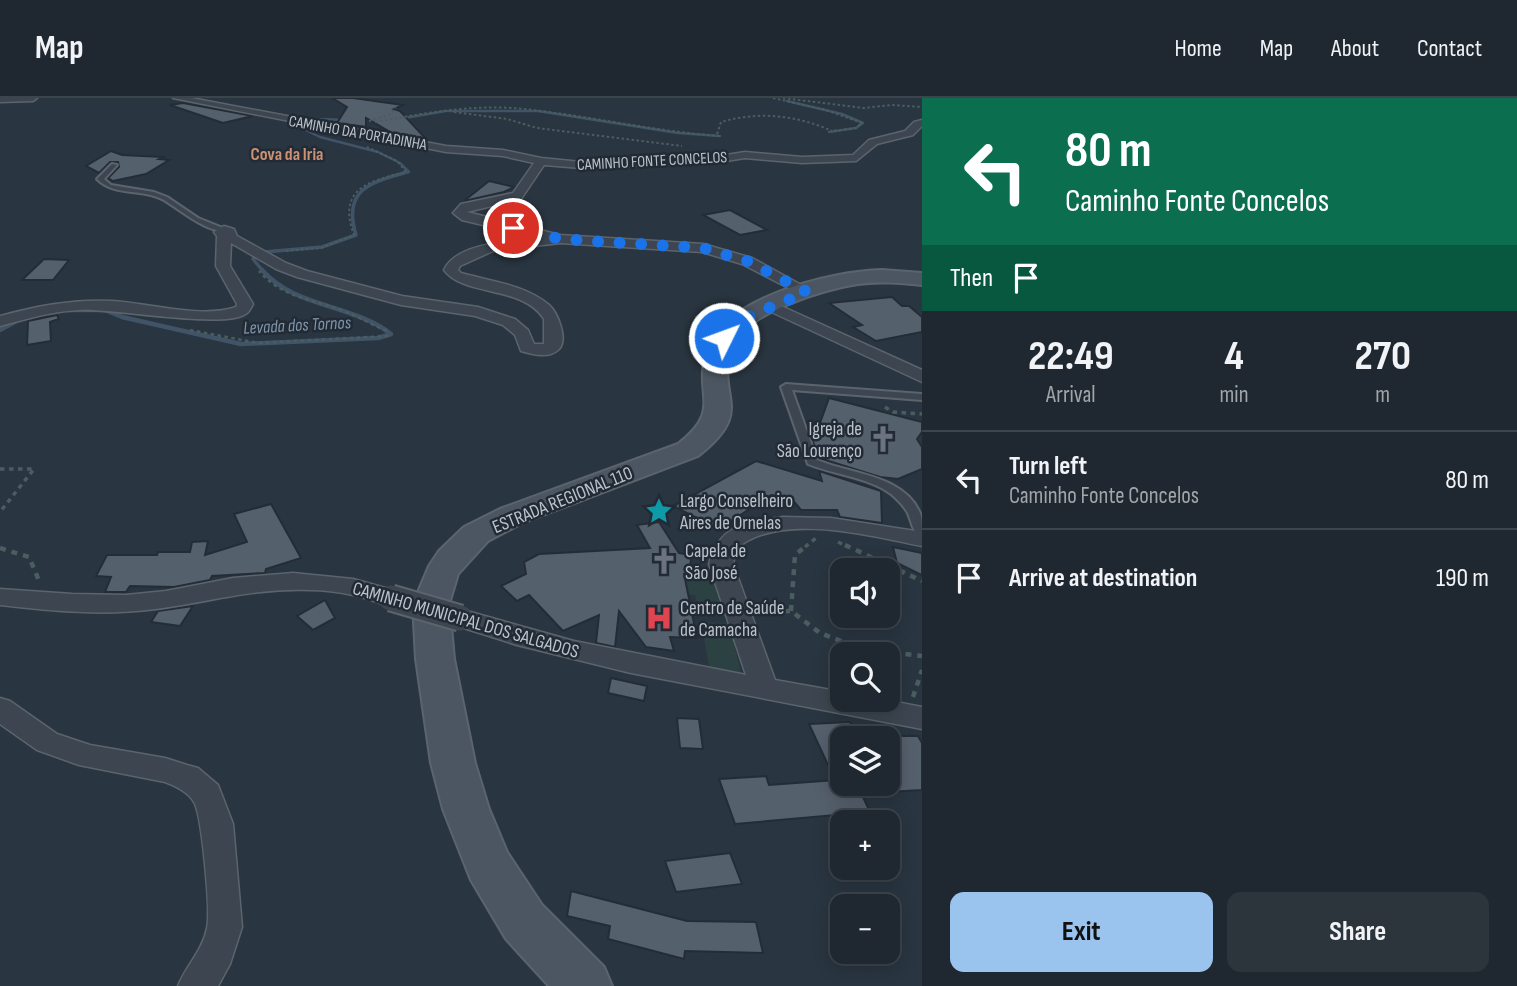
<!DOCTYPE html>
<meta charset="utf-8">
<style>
:root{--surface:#1f2830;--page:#2c343c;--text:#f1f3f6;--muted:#a1a6ab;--line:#3c444c;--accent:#9ac3ee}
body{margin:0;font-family:"Sofia Sans Condensed",sans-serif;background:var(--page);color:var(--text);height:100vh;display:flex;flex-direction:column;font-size:26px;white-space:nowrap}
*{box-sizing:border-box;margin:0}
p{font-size:23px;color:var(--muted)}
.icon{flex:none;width:38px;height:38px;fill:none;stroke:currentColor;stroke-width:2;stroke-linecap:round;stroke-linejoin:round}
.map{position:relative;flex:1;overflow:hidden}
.side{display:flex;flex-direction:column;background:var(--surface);width:595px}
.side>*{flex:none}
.banner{background:#0b6e4f;color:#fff;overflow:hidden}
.controls{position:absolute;left:830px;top:460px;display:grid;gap:14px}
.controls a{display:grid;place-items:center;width:70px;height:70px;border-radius:14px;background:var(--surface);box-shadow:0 4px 18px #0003,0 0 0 2px var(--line);font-size:35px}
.pin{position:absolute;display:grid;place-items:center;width:60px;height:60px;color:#fff;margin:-30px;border:4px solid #fff;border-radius:50%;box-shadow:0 2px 7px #0007}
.me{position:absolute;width:77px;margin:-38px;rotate:48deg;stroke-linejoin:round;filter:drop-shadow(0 0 5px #0008)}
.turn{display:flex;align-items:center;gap:24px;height:147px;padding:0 28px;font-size:32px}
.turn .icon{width:91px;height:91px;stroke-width:2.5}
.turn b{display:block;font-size:49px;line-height:60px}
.then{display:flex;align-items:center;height:66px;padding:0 28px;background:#0003;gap:14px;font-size:26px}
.eta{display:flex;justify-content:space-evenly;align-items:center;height:119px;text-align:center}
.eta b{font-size:42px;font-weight:700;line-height:49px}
.primary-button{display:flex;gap:14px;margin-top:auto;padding:14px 28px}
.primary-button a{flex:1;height:80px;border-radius:14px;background:var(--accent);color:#111;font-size:28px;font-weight:700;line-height:80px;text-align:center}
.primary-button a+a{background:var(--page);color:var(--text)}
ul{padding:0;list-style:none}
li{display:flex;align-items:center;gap:21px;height:98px;padding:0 28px;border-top:2px solid var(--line)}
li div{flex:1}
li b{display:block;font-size:26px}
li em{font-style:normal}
header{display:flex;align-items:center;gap:42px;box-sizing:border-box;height:98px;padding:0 35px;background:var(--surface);border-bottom:2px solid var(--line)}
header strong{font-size:33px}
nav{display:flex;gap:38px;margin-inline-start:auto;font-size:24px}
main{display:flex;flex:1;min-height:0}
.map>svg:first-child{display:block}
.green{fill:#2c4242}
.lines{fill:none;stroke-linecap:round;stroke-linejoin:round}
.stream-far2{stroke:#415467;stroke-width:2.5}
.stream-far1{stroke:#415467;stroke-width:3.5}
.stream{stroke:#415467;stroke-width:4.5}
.building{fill:#55606d;stroke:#242d37;stroke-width:2}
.lane-casing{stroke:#5b646d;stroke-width:4}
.street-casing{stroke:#5b646d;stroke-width:3}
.secondary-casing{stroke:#5b646d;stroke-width:4}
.path-far3{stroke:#4b5e5f;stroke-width:2;stroke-dasharray:2.5 2.5;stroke-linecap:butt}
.path-far2{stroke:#4b5e5f;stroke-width:2.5;stroke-dasharray:3.5 3.5;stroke-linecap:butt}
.path-far1{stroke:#4b5e5f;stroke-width:3.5;stroke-dasharray:4.5 4.5;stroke-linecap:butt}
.path{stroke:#4b5e5f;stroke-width:4.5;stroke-dasharray:6 6;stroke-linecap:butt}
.lane{fill:#3d4650;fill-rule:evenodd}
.street{fill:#3d4650;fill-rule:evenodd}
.secondary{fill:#4c5662;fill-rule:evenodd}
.street-bridge-casing{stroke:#5b646d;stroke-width:29;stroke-linecap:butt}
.street-bridge{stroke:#3d4650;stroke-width:25}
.route{stroke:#1a73e8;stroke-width:12;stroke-dasharray:0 21.6}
.labels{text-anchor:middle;stroke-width:5;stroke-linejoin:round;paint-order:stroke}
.far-street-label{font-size:16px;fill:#bac2ca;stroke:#222b35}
.far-neighbourhood-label{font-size:18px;font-weight:bold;fill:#cc9173;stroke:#222b35}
.far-water-label{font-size:18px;font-style:italic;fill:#7e95aa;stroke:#222b35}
.poi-label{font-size:19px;fill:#bac2ca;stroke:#222b35;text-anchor:start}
.street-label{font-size:19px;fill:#bac2ca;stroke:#222b35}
</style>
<header>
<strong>Map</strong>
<nav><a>Home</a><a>Map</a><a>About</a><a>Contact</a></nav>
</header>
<main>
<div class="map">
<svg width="922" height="888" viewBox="0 0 922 888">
<rect width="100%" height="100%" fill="#293540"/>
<!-- green -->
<g class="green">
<polygon points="629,483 719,483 727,518 700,517 695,497 661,494"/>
<polygon points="701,524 729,525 742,579 710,574"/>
</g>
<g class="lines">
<!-- stream-far2 -->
<g class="stream-far2">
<polyline points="787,3 842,16 863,25 856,30 829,34"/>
<polyline points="448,13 538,13 678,35 720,38"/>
<polyline points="286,20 347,22"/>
<polyline points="399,21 446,13"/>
<polyline points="285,22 320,39 378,54 400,65 409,74 397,77"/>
</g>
<!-- stream-far1 -->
<g class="stream-far1">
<path d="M264,154L322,149L356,137C343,94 367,85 404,75"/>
<polyline points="257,157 253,161 263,173"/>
</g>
<!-- stream -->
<g class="stream">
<path d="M68,212H105L122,219L241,246L378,240L391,236C353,206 295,210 262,172"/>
<polyline points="0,232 20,221"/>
</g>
</g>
<!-- building -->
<g class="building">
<polygon points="332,0 353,0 403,7 394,11 400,13 427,42 392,35 366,20 366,29 337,25 347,9"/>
<polygon points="183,5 253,18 223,25 170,7"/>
<polygon points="111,53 122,57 163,59 159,61 169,62 146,76 113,83 108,80 119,69 118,64 110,64 99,75 86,68"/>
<polygon points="489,83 514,89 504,94 464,103"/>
<polygon points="730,112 767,132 740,137 703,117"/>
<polygon points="44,161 69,162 53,182 22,182"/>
<polygon points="892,199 902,208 909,208 922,219 922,234 876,243 853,229 862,227 829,205"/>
<polygon points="57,217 59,221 50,224 51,243 27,247 28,223"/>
<polygon points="829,300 922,324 922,334 917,341 922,349 922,371 898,381 880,379 819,360 806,324 820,325"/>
<polygon points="756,363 822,383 819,373 881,393 882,425 840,419 837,412 801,412 791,400 771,397 719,431 673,408"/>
<polygon points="271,406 301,460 266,471 265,475 212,478 210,482 174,489 130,488 126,494 105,494 111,479 96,478 107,457 157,457 158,454 190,454 192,444 208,443 205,457 247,444 234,416"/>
<polygon points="659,424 679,455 691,457 690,477 684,476 697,540 670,539 674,553 646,549 619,513 615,549 596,545 599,517 563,533 529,497 517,503 501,488 526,476 524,464 539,456 650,450 637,427"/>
<polygon points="893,449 922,455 922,477 897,465"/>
<polygon points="325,502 335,520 313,532 297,518"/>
<polygon points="193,508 180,528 151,524 158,513"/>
<polygon points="611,580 647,588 644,603 608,595"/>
<polygon points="677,620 699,621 703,651 680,650"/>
<polygon points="850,624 859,640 842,640 842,686 857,686 870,714 735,726 719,681 766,678 769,687 835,682 809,626"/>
<polygon points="887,638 918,638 922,645 922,692 887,694"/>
<polygon points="730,755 742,786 676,794 665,763"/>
<polygon points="571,793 687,823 756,824 763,855 685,853 684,861 608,841 610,828 567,818"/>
</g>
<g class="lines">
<defs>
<g id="lane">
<path d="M112,66L117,67L104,81L111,87L154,94L167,99L198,120L228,132C211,138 179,111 164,102C143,90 115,99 97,81Z"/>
<path d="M786,286L922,296V302L792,292L817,362C850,376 907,377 921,418C922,424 922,433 922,440C912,436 912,421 906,412C902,406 897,401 891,396C868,379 835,377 808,366L781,289Z"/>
</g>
<g id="street">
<polygon points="0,0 37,0 33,3 0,4"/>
<path d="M173,0H191L446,48L503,52L541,60L581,64L720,58L745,54L802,59L853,57L869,42L905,33L914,24L922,22V28L913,37L877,46L856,63L802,65L745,60L720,64L581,70L544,67L521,101L467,114L560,137L703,146L752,160L814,194L812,197H802L742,166L702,154L560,145L493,153L460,168L458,172L461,175C490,183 526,187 549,207C558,215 569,243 558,252C548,261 532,256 521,253L515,237L503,227L475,218L401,207L297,179L276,171L231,145L230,168L253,206C252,208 249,214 247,215C227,232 113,210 80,212C52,213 27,221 0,228V218C37,208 73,201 112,203C149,205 201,221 236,209L237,206L216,168L217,138L214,134L224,128L234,131L237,138L286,165L307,173L402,198L478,209L515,221L528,232L534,246H544V221C523,187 464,199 444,172C456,145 511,143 537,140L462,122L453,115L461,106L513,95L534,65L503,58L446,54Z"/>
<polygon points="770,203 922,272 922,284 765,211 762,208"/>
<path d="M783,419L831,420L922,434V448C871,438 779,413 736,451L733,466L775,582L842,594V602H886L922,609V631L631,575L517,547L451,526L447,520L451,514L460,511L574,543L746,577L709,466C719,426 747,424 783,419Z"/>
<path d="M293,475L353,481L400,494L403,500L400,506C384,510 369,500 353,497C339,494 325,492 310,492C253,490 210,504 156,511C104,518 51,513 0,507V491L72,496L126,497L166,493L233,480Z"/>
<path d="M0,600L10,603L57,636L90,647L165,660L187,667L198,670L218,687L233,726L242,829L230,866L218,888H178C186,868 203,852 207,830C211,813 202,722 195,706C190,695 176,688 165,684L79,667L37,652L0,626Z"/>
</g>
<path id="secondary" d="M882,172L922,175V187C901,185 879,183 858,186C825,191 744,215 732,249C714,300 758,311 698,358L522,425L488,443L458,476L449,506L454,561L475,665L489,711L507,754L542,807L604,869L612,888H549L506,841L471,782L443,711L431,665L416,561L413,506L429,468L439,453L464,429L500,411L678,346C723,311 694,299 706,255C721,200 831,173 882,172Z"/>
</defs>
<!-- lane casing -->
<use href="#lane" class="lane-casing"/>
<!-- street casing -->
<use href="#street" class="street-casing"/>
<!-- secondary casing -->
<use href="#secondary" class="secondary-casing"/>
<!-- path-far3 -->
<g class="path-far3">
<polyline points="773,0 826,12 862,25 856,30 833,33"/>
<polyline points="783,0 864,10 892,7 922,9"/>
<polyline points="454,14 507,21 537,30 682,48"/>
<polyline points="369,23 389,17 396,10"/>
<path d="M375,24C420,16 467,7 513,10C582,16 650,33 720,38"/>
<path d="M717,36L721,24C759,13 796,17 832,33"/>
<path d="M286,153L321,150L354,137C337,91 368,83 406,74L397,63L367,49"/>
</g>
<!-- path-far2 -->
<path class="path-far2" d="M190,232L258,245L387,238L386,233C371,226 357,218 341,212C311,201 281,199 259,173"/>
<!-- path-far1 -->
<g class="path-far1">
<polyline points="885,309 893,314 922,316"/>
<polyline points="0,371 34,371 0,414"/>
<polyline points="838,444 848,449"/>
<polyline points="805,449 816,440"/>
</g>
<!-- path -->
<g class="path">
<polyline points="845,447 922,483"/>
<polyline points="0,450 29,459 40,485"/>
<polyline points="791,513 795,457 807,447"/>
<polyline points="760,514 791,513 820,535 859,550 922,558"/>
<polyline points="913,599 922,572"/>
</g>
<!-- lane -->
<use href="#lane" class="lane"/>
<!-- street -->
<use href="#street" class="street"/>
<!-- secondary -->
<use href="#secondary" class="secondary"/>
<defs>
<polyline id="street-bridge" points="391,500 460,520"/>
</defs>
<!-- street-bridge casing -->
<use href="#street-bridge" class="street-bridge-casing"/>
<!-- street-bridge -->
<use href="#street-bridge" class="street-bridge"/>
</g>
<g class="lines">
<!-- route -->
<polyline class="route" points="513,130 560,141 703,150 747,163 807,194 743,221 724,240"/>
</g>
<!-- icons -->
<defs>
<symbol id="church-bare" viewBox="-9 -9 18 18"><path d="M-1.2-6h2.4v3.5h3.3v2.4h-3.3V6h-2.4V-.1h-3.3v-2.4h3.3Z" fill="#6b7280" stroke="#222b35" stroke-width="2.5" paint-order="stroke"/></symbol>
<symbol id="sight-bare" viewBox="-9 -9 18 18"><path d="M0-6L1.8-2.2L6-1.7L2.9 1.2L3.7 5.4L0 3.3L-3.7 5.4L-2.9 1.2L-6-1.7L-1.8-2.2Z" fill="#0f9aa8" stroke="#222b35" stroke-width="2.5" paint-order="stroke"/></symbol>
<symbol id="hospital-bare" viewBox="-9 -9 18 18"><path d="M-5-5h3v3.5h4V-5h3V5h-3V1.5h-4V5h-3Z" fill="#e0444e" stroke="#222b35" stroke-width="2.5" paint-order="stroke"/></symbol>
</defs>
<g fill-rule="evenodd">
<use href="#church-bare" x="864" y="322" width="38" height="38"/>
<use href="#sight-bare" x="640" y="394" width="38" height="38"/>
<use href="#church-bare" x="645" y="444" width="38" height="38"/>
<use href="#hospital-bare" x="640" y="501" width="38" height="38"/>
</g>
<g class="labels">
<!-- far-street labels -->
<g class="far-street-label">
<text transform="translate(358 34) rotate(10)" y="6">CAMINHO DA PORTADINHA</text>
<text transform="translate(652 62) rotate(-3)" y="6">CAMINHO FONTE CONCELOS</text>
</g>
<!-- far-neighbourhood labels -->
<g class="far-neighbourhood-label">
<text x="287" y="62">Cova da Iria</text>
</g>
<!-- far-water labels -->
<g class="far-water-label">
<text transform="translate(297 227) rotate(-3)" y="6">Levada dos Tornos</text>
</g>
<!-- poi labels -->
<g class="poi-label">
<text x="862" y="337" text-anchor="end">Igreja de<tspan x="862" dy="22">São Lourenço</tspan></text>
<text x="680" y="409">Largo Conselheiro<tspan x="680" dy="22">Aires de Ornelas</tspan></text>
<text x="685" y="459">Capela de<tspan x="685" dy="22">São José</tspan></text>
<text x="680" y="516">Centro de Saúde<tspan x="680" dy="22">de Camacha</tspan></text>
</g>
<!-- street labels -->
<g class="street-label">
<text transform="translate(562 401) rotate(-22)" y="7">ESTRADA REGIONAL 110</text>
<text transform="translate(466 521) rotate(16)" y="7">CAMINHO MUNICIPAL DOS SALGADOS</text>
</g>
</g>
</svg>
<div class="controls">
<a><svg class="icon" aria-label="sound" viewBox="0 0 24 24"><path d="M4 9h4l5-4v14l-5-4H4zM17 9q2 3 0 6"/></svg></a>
<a><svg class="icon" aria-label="search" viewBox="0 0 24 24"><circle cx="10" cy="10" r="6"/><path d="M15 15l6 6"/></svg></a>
<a><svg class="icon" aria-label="layers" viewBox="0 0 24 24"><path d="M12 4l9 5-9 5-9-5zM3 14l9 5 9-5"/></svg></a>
<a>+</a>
<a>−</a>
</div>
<div class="pin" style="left:513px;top:130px;background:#d93025"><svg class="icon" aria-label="arrive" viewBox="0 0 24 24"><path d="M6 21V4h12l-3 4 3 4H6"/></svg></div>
<svg class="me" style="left:724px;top:240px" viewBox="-20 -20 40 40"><circle r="17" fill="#1a73e8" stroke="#fff" stroke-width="3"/><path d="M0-11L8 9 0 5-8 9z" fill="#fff"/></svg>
</div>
<section class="side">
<div class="banner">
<div class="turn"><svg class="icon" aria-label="left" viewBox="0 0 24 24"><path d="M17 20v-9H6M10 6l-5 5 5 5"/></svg><div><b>80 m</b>Caminho Fonte Concelos</div></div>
<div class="then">Then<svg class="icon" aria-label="arrive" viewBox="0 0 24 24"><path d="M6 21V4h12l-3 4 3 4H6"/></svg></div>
</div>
<div class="eta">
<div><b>22:49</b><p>Arrival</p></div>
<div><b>4</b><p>min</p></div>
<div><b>270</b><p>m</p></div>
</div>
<ul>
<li><svg class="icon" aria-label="left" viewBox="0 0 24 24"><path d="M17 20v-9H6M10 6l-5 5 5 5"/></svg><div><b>Turn left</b><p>Caminho Fonte Concelos</p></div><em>80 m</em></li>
<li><svg class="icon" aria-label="arrive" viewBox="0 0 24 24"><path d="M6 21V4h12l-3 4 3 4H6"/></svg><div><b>Arrive at destination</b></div><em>190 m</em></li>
</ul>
<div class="primary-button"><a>Exit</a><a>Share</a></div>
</section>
</main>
